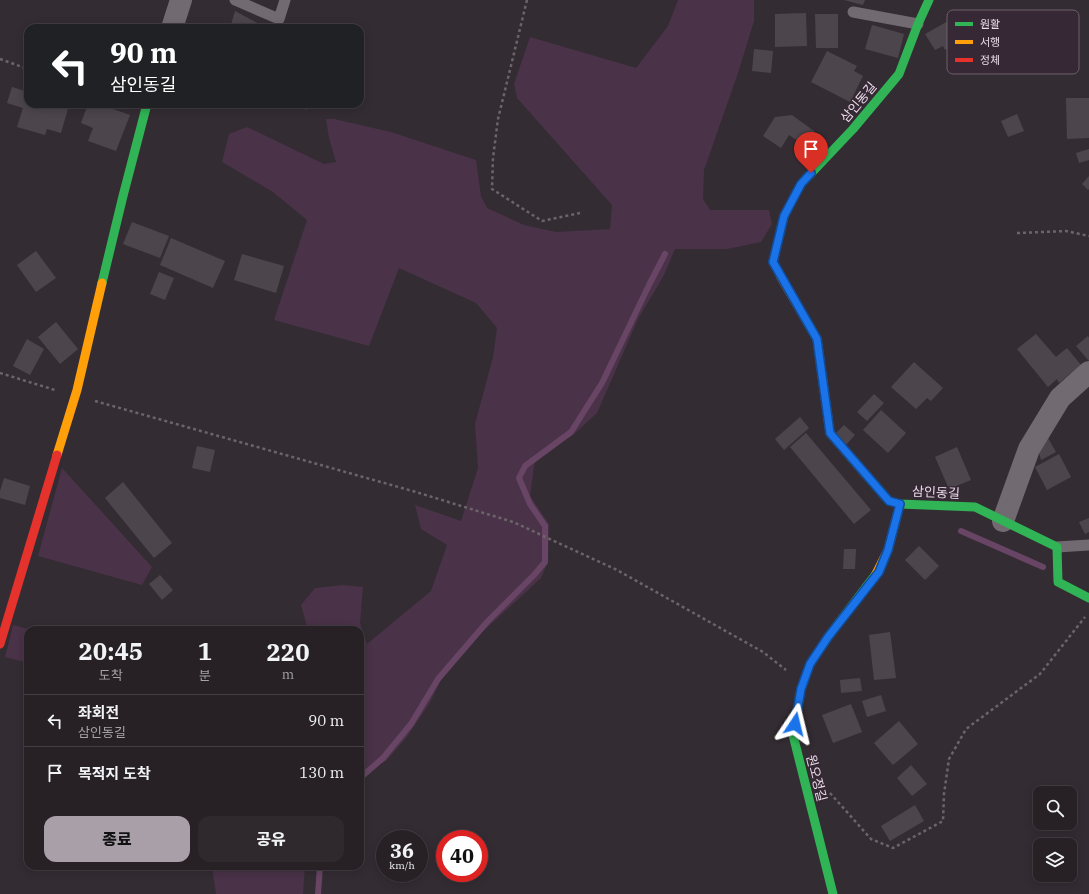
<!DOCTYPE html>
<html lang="ko">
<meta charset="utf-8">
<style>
:root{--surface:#272126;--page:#2f292e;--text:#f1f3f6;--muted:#a4a3a7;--line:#433e43;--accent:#a99fa8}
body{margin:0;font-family:"IBM Plex Serif","Noto Sans KR",serif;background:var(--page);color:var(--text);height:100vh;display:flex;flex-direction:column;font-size:15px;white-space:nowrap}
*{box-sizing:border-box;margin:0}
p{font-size:13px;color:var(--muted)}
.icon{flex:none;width:22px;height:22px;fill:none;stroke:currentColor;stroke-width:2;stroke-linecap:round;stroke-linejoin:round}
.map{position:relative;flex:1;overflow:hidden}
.panel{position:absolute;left:24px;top:626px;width:340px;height:244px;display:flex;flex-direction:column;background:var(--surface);border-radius:12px;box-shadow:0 2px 10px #0003,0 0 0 1px var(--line)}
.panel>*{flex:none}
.banner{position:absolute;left:24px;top:24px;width:340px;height:84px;border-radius:12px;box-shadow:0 2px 10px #0003,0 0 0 1px var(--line);background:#202124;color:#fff;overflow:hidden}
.tools{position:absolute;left:1033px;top:786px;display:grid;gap:8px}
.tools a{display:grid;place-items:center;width:44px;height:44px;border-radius:8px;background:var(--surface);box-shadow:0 2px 10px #0003,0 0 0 1px var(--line);font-size:20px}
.speed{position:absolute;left:376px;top:830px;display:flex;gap:8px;font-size:20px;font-weight:700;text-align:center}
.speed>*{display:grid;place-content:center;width:52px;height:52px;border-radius:50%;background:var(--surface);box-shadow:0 2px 10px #0003,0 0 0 1px var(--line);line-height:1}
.speed small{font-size:10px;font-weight:400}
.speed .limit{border:6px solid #d22;background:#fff;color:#111}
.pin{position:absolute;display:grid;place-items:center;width:34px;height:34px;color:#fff;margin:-41px -17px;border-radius:50% 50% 50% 0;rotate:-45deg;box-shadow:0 0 4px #0007}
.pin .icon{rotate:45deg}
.me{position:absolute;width:44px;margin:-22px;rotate:10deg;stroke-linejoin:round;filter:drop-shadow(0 0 3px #0008)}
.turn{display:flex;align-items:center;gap:14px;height:84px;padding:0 20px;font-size:18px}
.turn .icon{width:52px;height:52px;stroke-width:2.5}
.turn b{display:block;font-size:28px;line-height:34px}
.eta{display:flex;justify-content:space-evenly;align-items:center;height:68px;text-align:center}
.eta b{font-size:24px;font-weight:800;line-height:28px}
.button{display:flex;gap:8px;margin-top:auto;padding:8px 20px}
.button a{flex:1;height:46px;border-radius:12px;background:var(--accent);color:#111;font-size:16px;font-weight:800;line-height:46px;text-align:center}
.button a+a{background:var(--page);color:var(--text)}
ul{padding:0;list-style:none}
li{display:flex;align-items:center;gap:12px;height:52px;padding:0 20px;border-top:1px solid var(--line)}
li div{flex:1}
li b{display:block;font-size:15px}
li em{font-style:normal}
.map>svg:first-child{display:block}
.green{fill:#4a3248}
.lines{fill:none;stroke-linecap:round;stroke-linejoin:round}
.stream{stroke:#684565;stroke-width:6}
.building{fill:#4c464c}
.path{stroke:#6b656a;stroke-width:2.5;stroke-dasharray:3 3;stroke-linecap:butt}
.lane{stroke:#716a70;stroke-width:11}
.street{stroke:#716a70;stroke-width:22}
.fast{stroke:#30b455;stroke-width:9}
.slow{stroke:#ff9f0a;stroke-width:9}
.jam{stroke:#e5322d;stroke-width:9}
.route-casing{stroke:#114b97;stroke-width:10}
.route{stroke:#1a73e8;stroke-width:7}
.labels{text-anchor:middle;stroke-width:3;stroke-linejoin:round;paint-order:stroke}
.street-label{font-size:13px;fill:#e8dde7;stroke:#372836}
.key{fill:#372836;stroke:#6c5e6b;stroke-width:1}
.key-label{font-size:11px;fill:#e8dde7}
</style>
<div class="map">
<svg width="1089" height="894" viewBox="0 0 1089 894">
<rect width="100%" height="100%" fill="#342c33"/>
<!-- green -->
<g class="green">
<polygon points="678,0 754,0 754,21 738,73 704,170 703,199 710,210 769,210 772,224 761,242 727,249 675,249 663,277 638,319 597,413 573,435 535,459 530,496 549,524 548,562 541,578 450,662 429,704 406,738 386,761 360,776 360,630 308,630 301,605 315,588 343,585 363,587 360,623 367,644 431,591 447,545 421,529 415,505 461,521 478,468 475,424 493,357 497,328 476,303 399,268 369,346 274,320 307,220 273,192 222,162 229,134 247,127 324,164 336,162 329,138 326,119 334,119 391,132 476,160 481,196 487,208 524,225 556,232 610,229 612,205 517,98 514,84 530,37 636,68 668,26"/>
<polygon points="62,468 152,567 142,585 38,556"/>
<polygon points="13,625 32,630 28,630 28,663 5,657"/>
<polygon points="212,866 305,866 303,894 216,894"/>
</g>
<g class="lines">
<!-- stream -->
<g class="stream">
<polyline points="961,531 1043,567"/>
<polyline points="360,778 383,758 411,724 438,679 487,622 534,575 545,562 545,526 530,504 519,478 525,466 571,432 602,383 649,285 665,254"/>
<polyline points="318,894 320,866"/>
</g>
</g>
<!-- building -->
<g class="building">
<polygon points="844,0 865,0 863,5"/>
<polygon points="235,11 263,26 262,28 230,28"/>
<polygon points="806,13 807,46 775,47 775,14"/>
<polygon points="815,14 838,14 838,48 816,48"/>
<polygon points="950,20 962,40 945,50 943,46 935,50 925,34"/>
<polygon points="872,25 904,34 898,58 865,49"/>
<polygon points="754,49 773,51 771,73 752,71"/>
<polygon points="827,51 857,66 854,71 863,76 850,102 811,82"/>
<polygon points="12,87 28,92 28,104 69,105 61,133 47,129 45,135 17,127 23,108 7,103"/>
<polygon points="1066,98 1089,98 1089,138 1067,139"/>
<polygon points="88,104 99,104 130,115 116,151 88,141 93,128 81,123"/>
<polygon points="302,104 317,104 306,110"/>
<polygon points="1017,114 1024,131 1008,137 1001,121"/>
<polygon points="792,115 814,131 818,153 805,160 801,143 789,135 781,148 763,136 775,117"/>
<polygon points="1089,149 1089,160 1079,163 1076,153"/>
<polygon points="1089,176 1089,189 1088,190 1082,184"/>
<polygon points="132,222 169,236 160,258 123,244"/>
<polygon points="171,238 225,261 213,288 160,265"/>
<polygon points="36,251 56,278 36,292 17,265"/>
<polygon points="242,254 284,266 276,293 234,280"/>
<polygon points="159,272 174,278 165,300 150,294"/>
<polygon points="56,322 78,349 60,364 38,337"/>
<polygon points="1036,334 1056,357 1067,348 1081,365 1059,383 1057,379 1048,387 1017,349"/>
<polygon points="1088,336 1089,338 1089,361 1076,346"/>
<polygon points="27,339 44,349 30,375 13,366"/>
<polygon points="914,362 943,388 931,401 927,398 916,409 891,387"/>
<polygon points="874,394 884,403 867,421 857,412"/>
<polygon points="881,410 906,433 888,453 863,430"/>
<polygon points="800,417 809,428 784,450 775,439"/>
<polygon points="844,425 855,435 846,445 835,434"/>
<polygon points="806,433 871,510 854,524 790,447"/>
<polygon points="1048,438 1056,452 1041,460 1038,449"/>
<polygon points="197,446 215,450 210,472 192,468"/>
<polygon points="957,447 971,480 949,489 935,457"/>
<polygon points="1059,454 1071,477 1047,490 1035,467"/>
<polygon points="4,478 30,486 25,505 0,498 0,491"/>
<polygon points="123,482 172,543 154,558 105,498"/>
<polygon points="1089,518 1089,532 1085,534 1079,522"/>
<polygon points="919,546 939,566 925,580 905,560"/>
<polygon points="844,549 856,549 855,569 843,569"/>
<polygon points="160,575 173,590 162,600 149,584"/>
<polygon points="890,632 896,678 874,680 869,635"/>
<polygon points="860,678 862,691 841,693 840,680"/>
<polygon points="881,695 886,711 867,717 862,701"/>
<polygon points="851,704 862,732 833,743 822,715"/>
<polygon points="899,721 918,744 893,765 874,743"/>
<polygon points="911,765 927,784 912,796 897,778"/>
<polygon points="915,805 924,821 890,841 881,826"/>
</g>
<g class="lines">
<!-- path -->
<g class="path">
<polyline points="527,0 498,119 493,158 492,189 542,221 580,213"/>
<polyline points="0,59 28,69"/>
<polyline points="1017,233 1066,231 1089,236"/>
<polyline points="0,373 55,390"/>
<polyline points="95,401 416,492 513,522 617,570 763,652 786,670"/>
<polyline points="830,793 871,839 893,848 943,821 944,794 949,759 966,729 1040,674 1085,617"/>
</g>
<!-- lane -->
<g class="lane">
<polyline points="235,0 279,19 285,0"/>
<polyline points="853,12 918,24"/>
<polyline points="1057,547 1089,545"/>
</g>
<!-- street -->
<g class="street">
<polyline points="172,28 181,0"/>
<polyline points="1003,521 1029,449 1060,398 1089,372"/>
</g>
<!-- fast -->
<g class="fast">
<polyline points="781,277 773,262 784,216 801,184 853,129 899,74 918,24 929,0"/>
<polyline points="102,283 123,196 147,104"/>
<polyline points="868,477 889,501 900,504 975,507 1057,547 1058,582 1089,598"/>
<polyline points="833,894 793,735 801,689 810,664 828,637 876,574"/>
</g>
<!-- slow -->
<g class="slow">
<polyline points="781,277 817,339 830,433 868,477"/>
<polyline points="57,455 77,390 102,283"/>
<polyline points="876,574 888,550 900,504"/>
</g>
<!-- jam -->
<polyline class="jam" points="0,644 57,455"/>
</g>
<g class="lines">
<defs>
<polyline id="route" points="795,724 801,689 810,664 828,637 879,572 888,550 900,504 889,501 830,433 817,339 773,262 784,216 801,184 811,173"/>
</defs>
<!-- route casing -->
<use href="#route" class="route-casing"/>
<!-- route -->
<use href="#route" class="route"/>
</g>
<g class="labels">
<!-- street labels -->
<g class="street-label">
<text transform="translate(858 102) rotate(-50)" y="5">삼인동길</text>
<text transform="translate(936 492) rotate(3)" y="5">삼인동길</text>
<text transform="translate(817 778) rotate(76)" y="5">원오정길</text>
</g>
</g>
<!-- legend -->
<rect x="947" y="10" width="132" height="64" rx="6" class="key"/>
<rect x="955" y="22" width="18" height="4" fill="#30b455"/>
<rect x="955" y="40" width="18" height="4" fill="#ff9f0a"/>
<rect x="955" y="58" width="18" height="4" fill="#e5322d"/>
<g class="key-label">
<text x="980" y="28">원활</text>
<text x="980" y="46">서행</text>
<text x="980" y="64">정체</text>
</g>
</svg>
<div class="tools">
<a><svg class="icon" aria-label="search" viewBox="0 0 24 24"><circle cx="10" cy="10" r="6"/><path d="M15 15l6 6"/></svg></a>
<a><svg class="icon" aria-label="layers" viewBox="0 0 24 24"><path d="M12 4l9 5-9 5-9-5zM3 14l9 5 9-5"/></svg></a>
</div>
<div class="speed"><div>36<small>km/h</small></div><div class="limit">40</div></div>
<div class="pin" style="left:811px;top:173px;background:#d93025"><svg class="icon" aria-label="arrive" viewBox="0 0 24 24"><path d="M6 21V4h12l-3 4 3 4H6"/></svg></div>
<svg class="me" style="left:795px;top:724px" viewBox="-20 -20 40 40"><path d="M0-17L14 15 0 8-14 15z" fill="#1a73e8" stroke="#fff" stroke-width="4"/></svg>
<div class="banner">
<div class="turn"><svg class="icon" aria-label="left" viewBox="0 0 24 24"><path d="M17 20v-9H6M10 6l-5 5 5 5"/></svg><div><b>90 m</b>삼인동길</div></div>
</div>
<section class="panel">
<div class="eta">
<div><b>20:45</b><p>도착</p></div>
<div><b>1</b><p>분</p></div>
<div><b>220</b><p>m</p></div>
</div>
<ul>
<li><svg class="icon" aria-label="left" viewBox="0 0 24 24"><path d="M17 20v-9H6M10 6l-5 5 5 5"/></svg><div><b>좌회전</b><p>삼인동길</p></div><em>90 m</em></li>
<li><svg class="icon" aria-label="arrive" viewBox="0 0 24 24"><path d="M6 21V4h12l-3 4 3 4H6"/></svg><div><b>목적지 도착</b></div><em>130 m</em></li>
</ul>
<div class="button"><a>종료</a><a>공유</a></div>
</section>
</div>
